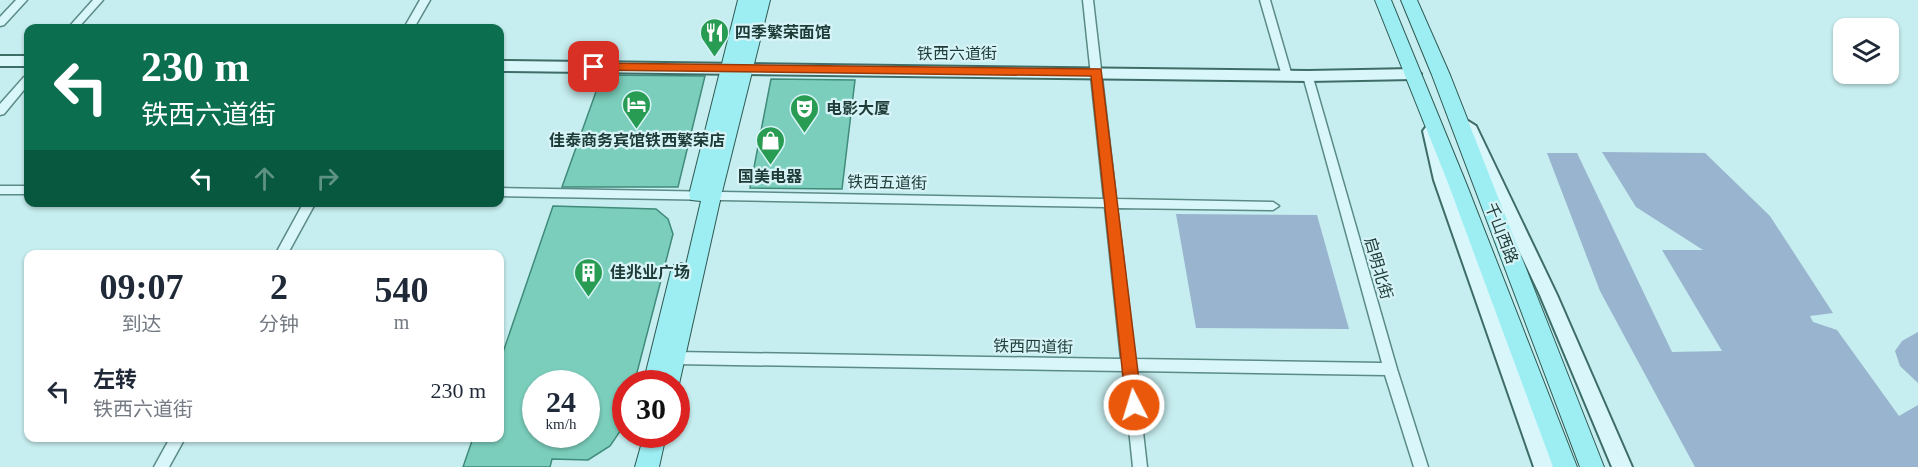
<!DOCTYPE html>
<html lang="zh">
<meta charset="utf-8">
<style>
:root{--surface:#fff;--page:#f2f2f3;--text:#1f2937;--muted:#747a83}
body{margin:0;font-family:"Times New Roman","Noto Sans SC",serif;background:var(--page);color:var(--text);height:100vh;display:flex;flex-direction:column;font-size:22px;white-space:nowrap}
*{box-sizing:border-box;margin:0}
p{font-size:20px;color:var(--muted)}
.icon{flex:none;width:33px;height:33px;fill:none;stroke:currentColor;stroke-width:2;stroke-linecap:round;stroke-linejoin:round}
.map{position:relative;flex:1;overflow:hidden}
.side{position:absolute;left:24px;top:250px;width:480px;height:192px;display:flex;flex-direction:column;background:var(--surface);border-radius:12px;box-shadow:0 2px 4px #0004}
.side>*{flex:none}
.hud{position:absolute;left:24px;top:24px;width:480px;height:183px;border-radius:12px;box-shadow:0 2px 4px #0004;background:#0b6e4f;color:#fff;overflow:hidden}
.tools{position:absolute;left:1833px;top:18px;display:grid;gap:12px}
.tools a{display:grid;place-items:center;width:66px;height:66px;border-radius:12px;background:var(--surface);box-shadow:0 2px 4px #0004;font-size:30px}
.speed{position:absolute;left:522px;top:370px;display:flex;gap:12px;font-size:30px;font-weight:700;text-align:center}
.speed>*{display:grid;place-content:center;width:78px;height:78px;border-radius:50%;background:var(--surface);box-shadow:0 2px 4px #0004;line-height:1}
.speed small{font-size:15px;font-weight:400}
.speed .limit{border:9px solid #d22;background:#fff;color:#111}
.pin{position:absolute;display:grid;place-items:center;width:51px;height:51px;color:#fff;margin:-26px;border-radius:12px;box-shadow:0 3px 9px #0006}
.me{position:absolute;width:66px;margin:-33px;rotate:355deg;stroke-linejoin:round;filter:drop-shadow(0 0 4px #0008)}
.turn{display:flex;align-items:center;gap:21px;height:126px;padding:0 18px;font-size:27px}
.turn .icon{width:78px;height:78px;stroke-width:2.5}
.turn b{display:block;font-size:42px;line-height:51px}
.lanes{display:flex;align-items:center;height:57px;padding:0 18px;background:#0003;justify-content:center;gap:30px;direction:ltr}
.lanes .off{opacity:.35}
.eta{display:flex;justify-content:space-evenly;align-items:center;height:102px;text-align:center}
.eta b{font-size:36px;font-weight:700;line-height:42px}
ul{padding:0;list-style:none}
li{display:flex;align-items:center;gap:18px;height:78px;padding:0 18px}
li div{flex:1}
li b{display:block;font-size:22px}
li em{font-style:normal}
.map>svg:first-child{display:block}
.green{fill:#99b4ce}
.building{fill:#7bcebc;stroke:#408b79;stroke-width:1.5;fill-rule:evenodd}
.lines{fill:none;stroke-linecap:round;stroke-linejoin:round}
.minor-casing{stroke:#5b8b86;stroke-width:3}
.secondary-casing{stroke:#3e6d67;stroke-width:4}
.primary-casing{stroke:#2f5952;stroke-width:2}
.minor{fill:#d9f7fa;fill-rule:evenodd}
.secondary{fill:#d9f7fa;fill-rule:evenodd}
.primary{fill:#9deef3;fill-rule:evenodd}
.route{fill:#ea580c;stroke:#983908;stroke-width:1.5}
.labels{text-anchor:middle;stroke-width:4.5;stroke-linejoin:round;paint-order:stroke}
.poi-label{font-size:16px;font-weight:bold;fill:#1f3b37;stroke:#d6f4f7;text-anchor:start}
.street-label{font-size:16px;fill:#1f3b37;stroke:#d6f4f7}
</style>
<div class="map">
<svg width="1918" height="467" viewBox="0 0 1918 467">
<rect width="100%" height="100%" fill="#c6edef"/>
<!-- green -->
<g class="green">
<polygon points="1602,152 1705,153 1770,216 1833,313 1810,316 1813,322 1837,330 1899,416 1918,405 1918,467 1695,467 1600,291 1547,153 1577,153 1672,352 1722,351 1662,250 1703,250 1636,207"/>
<polygon points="1176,214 1317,215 1349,329 1196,328"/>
<polygon points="1918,332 1918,383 1900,366 1895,351 1902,341"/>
</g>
<!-- building -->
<g class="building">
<polygon points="602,75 705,76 678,187 562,187"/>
<polygon points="771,79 855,80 842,189 750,188"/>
<path d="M553,206L656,209L668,219L673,234L634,384H626V418L623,427L610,446L588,460L552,459L550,467H463L473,438H500V361ZM536,384H586V435H536Z"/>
</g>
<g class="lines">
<defs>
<g id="minor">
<polygon points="16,0 27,0 4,25 0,26 0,17"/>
<polygon points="93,0 103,0 78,28 68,28"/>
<polygon points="420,0 430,0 414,28 404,28"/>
<polygon points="1083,0 1093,0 1116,199 1273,202 1279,206 1273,210 1117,208 1135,359 1382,363 1303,76 1308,72 1312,74 1397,369 1428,467 1414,467 1385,375 1136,371 1147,467 1133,467 1123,371 675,364 670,362 668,358 670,354 675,352 1121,359 1105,207 500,196 500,188 1104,199"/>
<polygon points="1260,0 1270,0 1292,76 1291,78 1287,80 1282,76"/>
<polygon points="28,75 28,85 4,114 0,115 0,104 24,77"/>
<rect x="0" y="186" width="28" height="8"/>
<polygon points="304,202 316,202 287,255 275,255"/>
<polygon points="170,438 185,438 169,467 154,467"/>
</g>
<g id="secondary">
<rect x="0" y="56" width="28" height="10"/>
<polygon points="500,61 1308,71 1414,69 1421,74 1414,79 1308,81 500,71"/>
<polygon points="1468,121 1476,126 1557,295 1632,467 1612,467 1540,295 1460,126"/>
<polygon points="1431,126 1436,127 1439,131 1450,180 1554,467 1534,467 1434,180 1423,131 1426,127"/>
</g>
<g id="primary">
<polygon points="738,0 754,0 752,7 754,0 770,0 721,196 679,384 676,389 676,384 643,384 671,271 674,265 681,263 686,265 701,201 691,200 689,195"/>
<polygon points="1375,0 1391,0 1466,183 1577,467 1553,467 1448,183"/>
<polygon points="1401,0 1417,0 1450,75 1604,467 1580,467 1432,75"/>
<polygon points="644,435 666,435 659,467 635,467"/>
</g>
</defs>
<!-- minor casing -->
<use href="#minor" class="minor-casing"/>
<!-- secondary casing -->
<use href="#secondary" class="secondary-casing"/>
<!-- primary casing -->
<use href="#primary" class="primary-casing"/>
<!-- minor -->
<use href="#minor" class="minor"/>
<!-- secondary -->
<use href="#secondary" class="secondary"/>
<!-- primary -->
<use href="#primary" class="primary"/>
</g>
<!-- route -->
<polygon class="route" points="594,63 1101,69 1142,405 1140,410 1134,412 1129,410 1126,405 1091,76 590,70 588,67"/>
<!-- icons -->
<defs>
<symbol id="restaurant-pin" viewBox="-11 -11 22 30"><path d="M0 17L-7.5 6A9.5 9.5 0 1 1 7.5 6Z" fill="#299c53" stroke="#d6f4f7"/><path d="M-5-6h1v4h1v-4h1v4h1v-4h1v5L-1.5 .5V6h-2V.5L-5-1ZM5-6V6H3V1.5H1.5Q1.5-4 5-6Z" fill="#fff"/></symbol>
<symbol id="hotel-pin" viewBox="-11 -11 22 30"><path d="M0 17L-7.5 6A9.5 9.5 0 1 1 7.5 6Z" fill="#299c53" stroke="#d6f4f7"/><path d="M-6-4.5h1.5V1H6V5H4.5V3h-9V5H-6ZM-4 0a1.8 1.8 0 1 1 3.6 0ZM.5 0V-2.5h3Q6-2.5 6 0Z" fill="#fff"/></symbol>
<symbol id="theatre-pin" viewBox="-11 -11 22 30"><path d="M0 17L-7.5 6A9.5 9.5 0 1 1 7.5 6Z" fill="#299c53" stroke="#d6f4f7"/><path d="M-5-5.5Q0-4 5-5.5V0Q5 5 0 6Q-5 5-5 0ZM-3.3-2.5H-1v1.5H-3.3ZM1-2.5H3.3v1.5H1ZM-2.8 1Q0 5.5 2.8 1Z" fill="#fff"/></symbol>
<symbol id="shop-pin" viewBox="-11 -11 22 30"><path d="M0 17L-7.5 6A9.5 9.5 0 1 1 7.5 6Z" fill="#299c53" stroke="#d6f4f7"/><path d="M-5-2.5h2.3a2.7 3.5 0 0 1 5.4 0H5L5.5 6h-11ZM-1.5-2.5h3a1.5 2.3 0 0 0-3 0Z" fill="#fff"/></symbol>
<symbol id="building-pin" viewBox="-11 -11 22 30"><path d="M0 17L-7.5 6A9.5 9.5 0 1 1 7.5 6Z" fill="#299c53" stroke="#d6f4f7"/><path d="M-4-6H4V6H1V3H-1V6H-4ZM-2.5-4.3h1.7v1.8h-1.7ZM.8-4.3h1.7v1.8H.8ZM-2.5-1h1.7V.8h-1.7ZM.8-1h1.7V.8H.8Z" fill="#fff"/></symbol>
</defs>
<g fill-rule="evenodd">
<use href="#restaurant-pin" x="698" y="16" width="33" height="45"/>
<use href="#hotel-pin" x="620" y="88" width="33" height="45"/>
<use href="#theatre-pin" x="788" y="92" width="33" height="45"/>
<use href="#shop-pin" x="754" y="124" width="33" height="45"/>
<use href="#building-pin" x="572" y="256" width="33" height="45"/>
</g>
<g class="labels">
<!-- poi labels -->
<g class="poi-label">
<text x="735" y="38">四季繁荣面馆</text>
<text x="826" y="114">电影大厦</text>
<text x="637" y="146" text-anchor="middle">佳泰商务宾馆铁西繁荣店</text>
<text x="770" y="182" text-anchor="middle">国美电器</text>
<text x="610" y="278">佳兆业广场</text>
</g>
<!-- street labels -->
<g class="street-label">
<text x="957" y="59">铁西六道街</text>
<text transform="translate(887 182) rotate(1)" y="6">铁西五道街</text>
<text transform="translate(1502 233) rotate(69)" y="6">千山西路</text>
<text transform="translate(1379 268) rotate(74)" y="6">启明北街</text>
<text transform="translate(1033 346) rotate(1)" y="6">铁西四道街</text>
</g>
</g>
</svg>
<div class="tools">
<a><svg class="icon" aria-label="layers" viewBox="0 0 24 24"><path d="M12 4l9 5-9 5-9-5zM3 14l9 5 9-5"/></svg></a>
</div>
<div class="speed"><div>24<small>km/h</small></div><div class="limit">30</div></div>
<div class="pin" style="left:594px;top:67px;background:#d93025"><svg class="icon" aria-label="arrive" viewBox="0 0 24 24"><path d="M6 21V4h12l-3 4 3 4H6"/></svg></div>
<svg class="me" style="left:1134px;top:405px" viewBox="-20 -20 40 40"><circle r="17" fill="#ea580c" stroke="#fff" stroke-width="3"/><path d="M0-11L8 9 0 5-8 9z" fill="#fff"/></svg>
<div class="hud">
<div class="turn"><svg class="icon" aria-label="left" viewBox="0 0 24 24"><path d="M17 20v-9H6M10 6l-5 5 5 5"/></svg><div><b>230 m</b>铁西六道街</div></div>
<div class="lanes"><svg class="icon" aria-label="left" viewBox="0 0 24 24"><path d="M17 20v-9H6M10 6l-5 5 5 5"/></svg><svg class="icon off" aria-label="ahead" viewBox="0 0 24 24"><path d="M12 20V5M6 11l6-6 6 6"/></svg><svg class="icon off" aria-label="right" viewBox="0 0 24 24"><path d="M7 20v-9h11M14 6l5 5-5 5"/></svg></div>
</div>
<section class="side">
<div class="eta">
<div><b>09:07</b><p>到达</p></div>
<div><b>2</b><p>分钟</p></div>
<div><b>540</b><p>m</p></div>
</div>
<ul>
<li><svg class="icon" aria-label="left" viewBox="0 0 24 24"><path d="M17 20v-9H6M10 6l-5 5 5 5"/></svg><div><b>左转</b><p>铁西六道街</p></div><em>230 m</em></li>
</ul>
</section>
</div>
